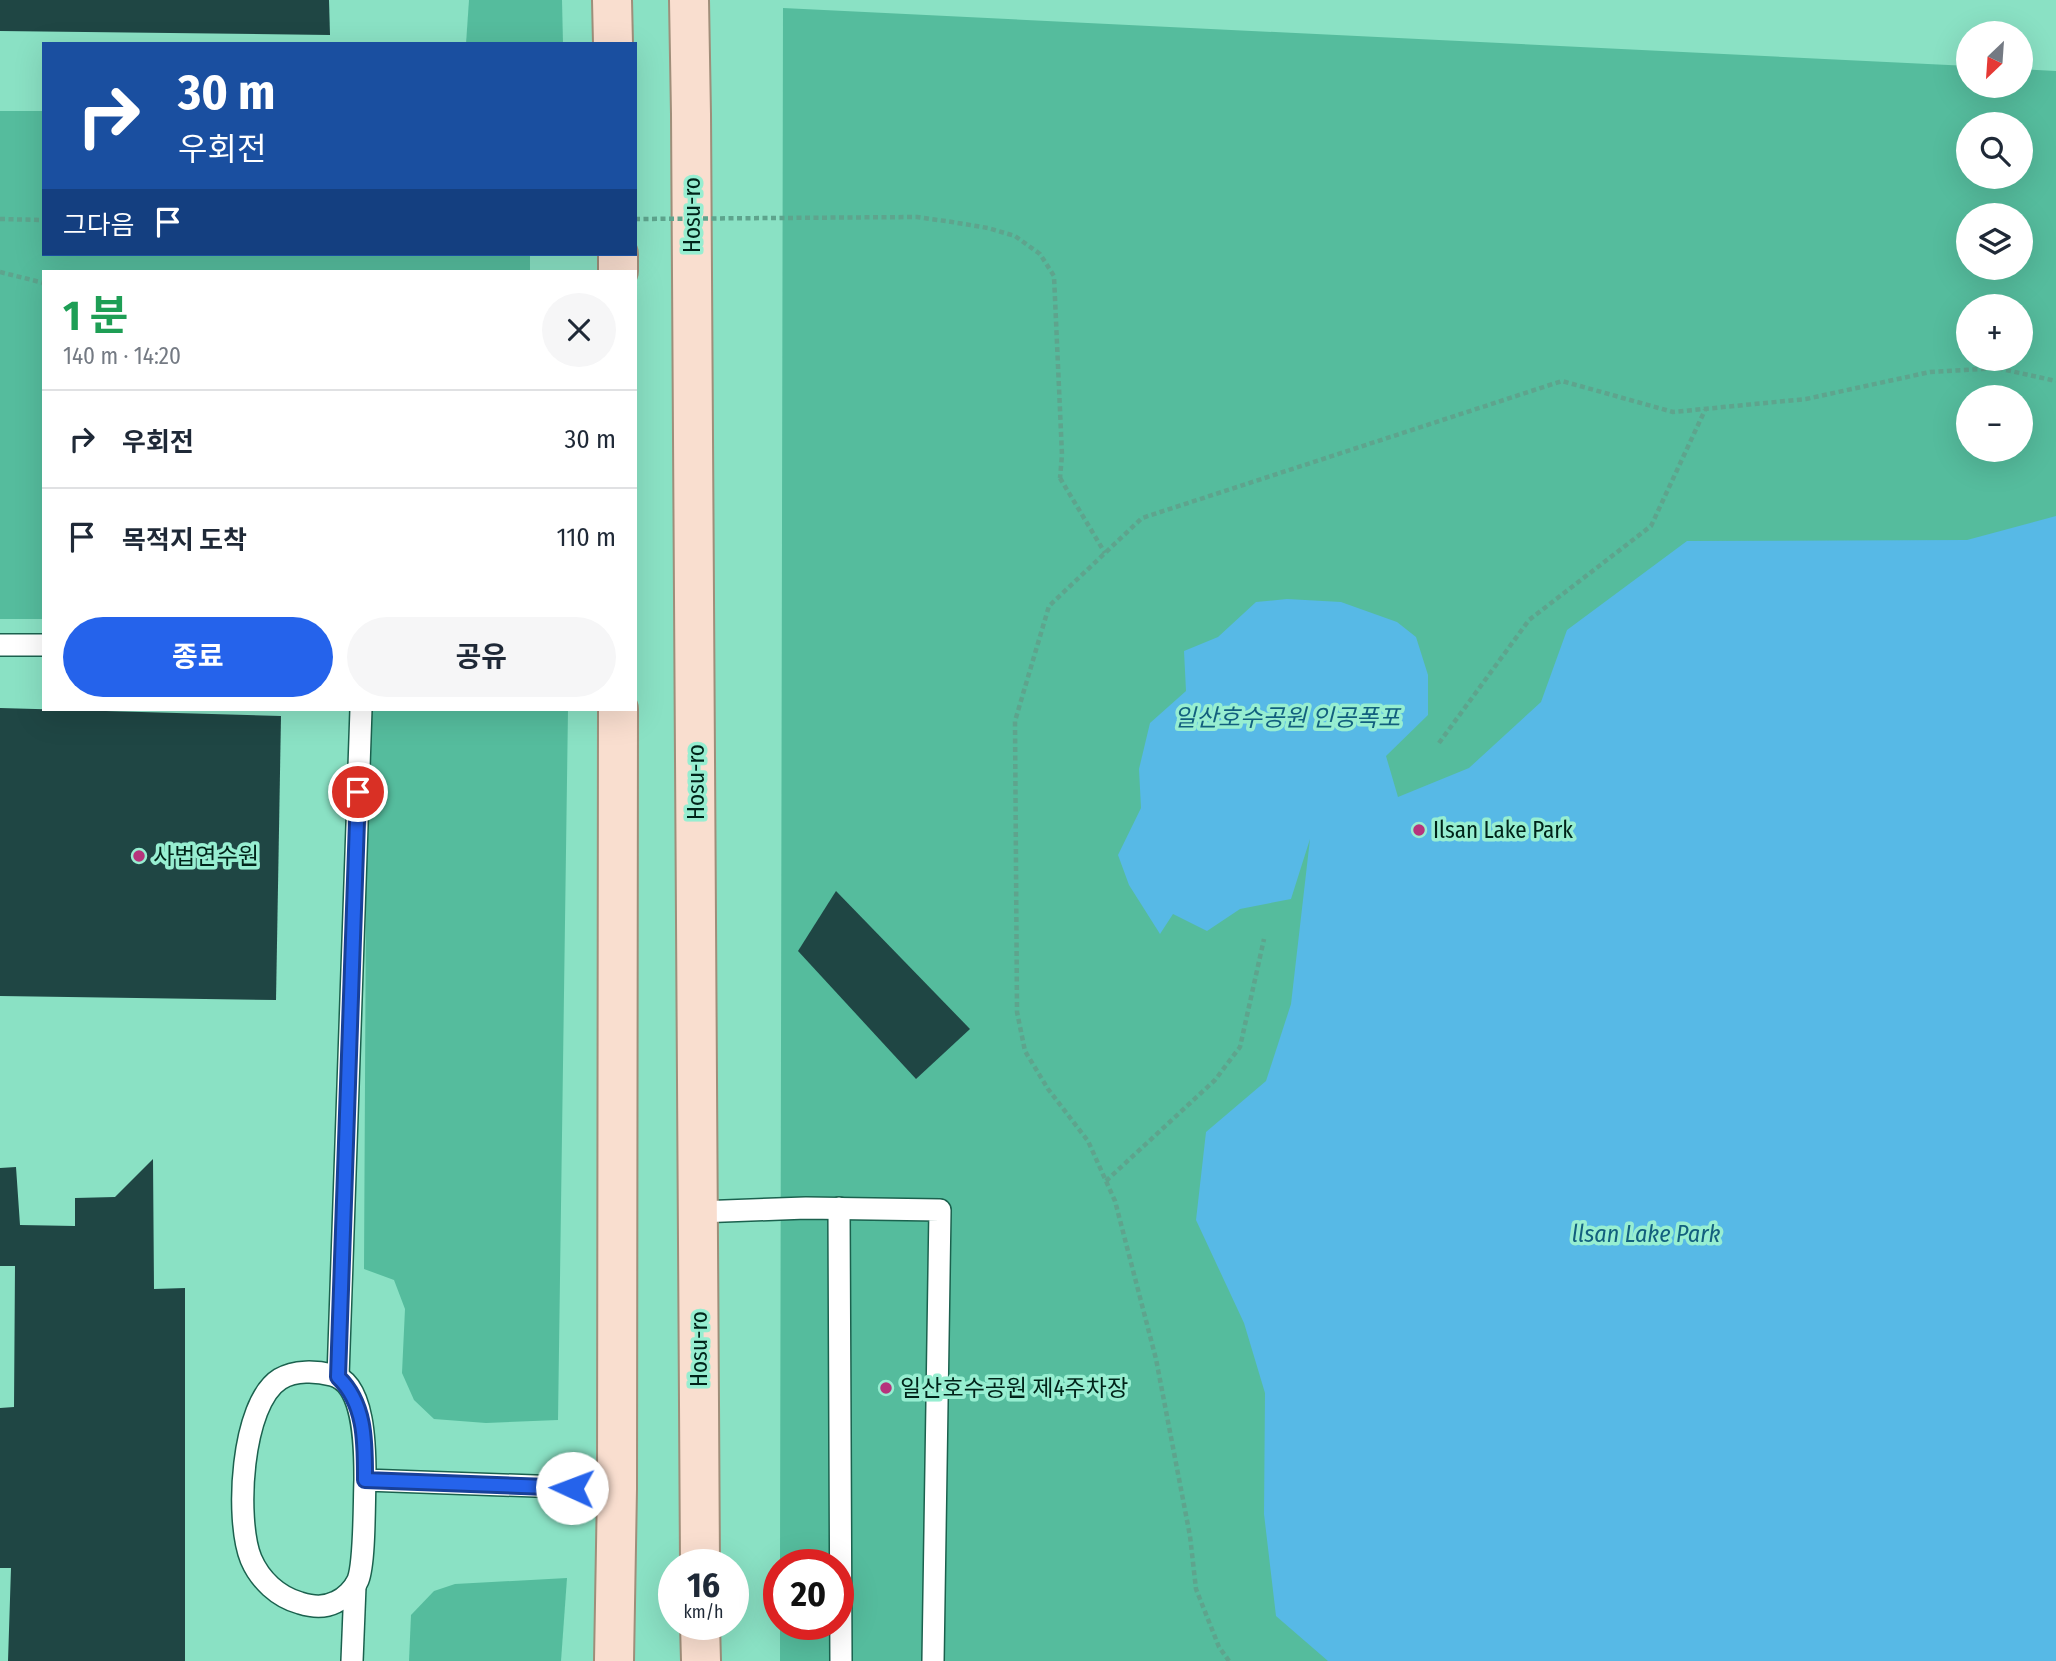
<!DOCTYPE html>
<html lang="ko">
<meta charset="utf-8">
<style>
:root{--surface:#fff;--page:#f6f6f7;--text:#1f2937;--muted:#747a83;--line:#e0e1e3;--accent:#2563eb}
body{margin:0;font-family:"Fira Sans Condensed","Noto Sans KR",sans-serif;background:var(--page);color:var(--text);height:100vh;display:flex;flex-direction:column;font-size:26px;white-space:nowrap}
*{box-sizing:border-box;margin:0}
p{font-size:23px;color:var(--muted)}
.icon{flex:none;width:38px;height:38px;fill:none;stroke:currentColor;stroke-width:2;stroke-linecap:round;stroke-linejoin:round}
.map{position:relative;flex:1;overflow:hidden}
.panel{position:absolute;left:42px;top:270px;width:595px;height:441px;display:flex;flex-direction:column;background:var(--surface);border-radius:0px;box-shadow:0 7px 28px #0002}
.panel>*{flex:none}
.hud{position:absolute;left:42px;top:42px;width:595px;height:214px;border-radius:0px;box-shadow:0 7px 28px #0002;background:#1a4fa0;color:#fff;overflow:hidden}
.needle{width:46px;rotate:205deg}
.buttons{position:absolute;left:1956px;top:21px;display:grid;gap:14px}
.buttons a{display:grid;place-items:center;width:77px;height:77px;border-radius:50%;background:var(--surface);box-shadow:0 7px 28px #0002;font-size:35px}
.speed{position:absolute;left:658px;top:1549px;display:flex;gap:14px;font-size:35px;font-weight:700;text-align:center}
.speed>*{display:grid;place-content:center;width:91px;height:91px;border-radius:50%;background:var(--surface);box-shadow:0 7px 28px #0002;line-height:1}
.speed small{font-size:18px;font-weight:400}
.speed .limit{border:10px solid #d22;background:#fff;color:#111}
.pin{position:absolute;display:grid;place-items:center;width:60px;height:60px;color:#fff;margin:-30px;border:4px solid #fff;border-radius:50%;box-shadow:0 2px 7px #0007}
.me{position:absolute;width:77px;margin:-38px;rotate:272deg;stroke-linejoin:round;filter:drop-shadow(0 0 5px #0008)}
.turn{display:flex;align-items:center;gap:24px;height:147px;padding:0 21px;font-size:32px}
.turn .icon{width:91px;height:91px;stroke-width:2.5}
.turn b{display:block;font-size:49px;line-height:60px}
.then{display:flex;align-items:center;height:66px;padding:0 21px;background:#0003;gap:14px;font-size:26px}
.round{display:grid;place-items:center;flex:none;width:74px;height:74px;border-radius:37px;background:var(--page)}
.overview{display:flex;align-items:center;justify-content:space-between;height:119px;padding:0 21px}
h1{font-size:42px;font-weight:700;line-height:52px;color:#1e9e55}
.cta{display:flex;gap:14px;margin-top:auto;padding:14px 21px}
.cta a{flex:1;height:80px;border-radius:42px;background:var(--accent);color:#fff;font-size:28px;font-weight:700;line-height:80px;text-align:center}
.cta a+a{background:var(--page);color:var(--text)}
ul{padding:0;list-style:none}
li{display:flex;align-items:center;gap:21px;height:98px;padding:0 21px;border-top:2px solid var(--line)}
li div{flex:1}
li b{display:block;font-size:26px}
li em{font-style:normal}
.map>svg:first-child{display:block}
.green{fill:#55bc9d;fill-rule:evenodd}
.water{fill:#57b9e6}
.building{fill:#1f4644}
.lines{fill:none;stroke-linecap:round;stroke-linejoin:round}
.service-casing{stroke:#1b614e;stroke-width:24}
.primary-casing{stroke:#9f8e7a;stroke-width:42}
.path{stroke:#5ea48d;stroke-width:4.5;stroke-dasharray:5 3.5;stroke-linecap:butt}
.service{stroke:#fff;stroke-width:21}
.primary{stroke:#f9decf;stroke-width:38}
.path-bridge{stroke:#5ea48d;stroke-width:4.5;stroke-dasharray:5 3.5;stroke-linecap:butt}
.route-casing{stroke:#184099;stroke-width:18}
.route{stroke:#2563eb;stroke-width:12}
.poi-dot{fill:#b6347c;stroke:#97eed1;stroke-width:2.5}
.labels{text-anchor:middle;stroke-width:7;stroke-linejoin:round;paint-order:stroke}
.street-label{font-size:23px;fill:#002319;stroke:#97eed1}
.poi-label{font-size:23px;fill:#002319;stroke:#97eed1;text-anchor:start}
.water-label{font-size:24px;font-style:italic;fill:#125f7e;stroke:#97eed1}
</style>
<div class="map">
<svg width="2056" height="1661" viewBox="0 0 2056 1661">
<rect width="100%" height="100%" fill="#8ae1c4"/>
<!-- green -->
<g class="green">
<polygon points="469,0 562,0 563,44 466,44"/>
<path d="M783,8L1969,66V86H2021V69L2056,71V1661H780V1624H838V1564H780ZM1969,124H2021V177H1969ZM1969,215H2021V268H1969ZM1969,306H2021V359H1969ZM1969,397H2021V450H1969Z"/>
<polygon points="0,111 44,111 44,254 530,254 530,271 44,271 44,619 0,619"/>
<polygon points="367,709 568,709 558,1420 486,1423 434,1419 414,1400 402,1373 405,1309 394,1280 364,1269"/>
<polygon points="567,1578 561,1661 409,1661 411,1615 434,1591 455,1584"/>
</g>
<!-- water -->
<polygon class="water" points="2056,516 2056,1661 1328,1661 1276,1616 1264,1514 1265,1393 1244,1323 1196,1220 1206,1132 1266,1081 1291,1004 1310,839 1291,899 1240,909 1207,931 1173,914 1160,934 1129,885 1118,855 1141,808 1139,769 1150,723 1186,691 1184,651 1218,637 1256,602 1287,599 1341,602 1397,622 1416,637 1428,675 1428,715 1386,756 1398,797 1469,768 1541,702 1567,630 1687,541 1967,540"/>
<!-- building -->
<g class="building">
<polygon points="0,0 329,0 330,35 0,31"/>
<polygon points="0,708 281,716 276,1000 0,996"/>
<polygon points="836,891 970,1029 916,1079 798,951"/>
<polygon points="153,1159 154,1289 185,1288 185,1661 8,1661 11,1568 0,1568 0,1408 14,1407 15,1266 0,1266 0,1168 16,1167 20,1225 75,1226 75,1198 115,1197"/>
</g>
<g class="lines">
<defs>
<g id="service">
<polyline points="0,645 44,645"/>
<polyline points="839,1208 841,1661"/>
<polyline points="698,1212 806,1208 940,1210 933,1661"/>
<polyline points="338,1377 361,709"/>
<path d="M365,1480C364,1502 365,1562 358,1580C354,1589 345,1598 336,1602C324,1608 313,1607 300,1603C278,1597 260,1580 251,1559C235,1520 241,1403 280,1379C295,1370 316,1371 332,1375C366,1383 365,1452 365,1480L617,1489"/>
<polyline points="352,1661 355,1586"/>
</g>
<g id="primary">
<polyline points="612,0 613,44"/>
<polyline points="689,0 691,114 700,1564"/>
<polyline points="618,271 618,254"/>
<polyline points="700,1624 701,1661"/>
<polyline points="614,1661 617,1489 618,709"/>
</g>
</defs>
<!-- service casing -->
<use href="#service" class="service-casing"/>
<!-- primary casing -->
<use href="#primary" class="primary-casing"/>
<!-- path -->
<g class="path">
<polyline points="0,219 44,220"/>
<polyline points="0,272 44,283"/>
<polyline points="1060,478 1105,553"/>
<polyline points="1439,743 1529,620 1651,526 1705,410"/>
<polyline points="1106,1181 1215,1080 1240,1047 1264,939"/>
<polyline points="1229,1661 1219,1647 1196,1589 1190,1536 1156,1359 1115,1201 1088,1141 1048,1089 1025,1051 1017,1012 1015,721 1049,606 1142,518 1562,381 1673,412 1806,399 1930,372 1997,368 2056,381"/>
</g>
<!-- service -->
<use href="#service" class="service"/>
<!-- primary -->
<use href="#primary" class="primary"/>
<!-- path-bridge -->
<polyline class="path-bridge" points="635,219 917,217 952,222 988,228 1015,236 1040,254 1054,276 1062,455 1060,478"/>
</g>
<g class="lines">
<defs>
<path id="route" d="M358,792L338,1377C366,1404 365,1443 365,1480L572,1488"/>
</defs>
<!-- route casing -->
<use href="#route" class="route-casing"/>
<!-- route -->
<use href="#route" class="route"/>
</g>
<!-- markers -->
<g class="poi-dot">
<circle cx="1419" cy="830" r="7"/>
<circle cx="139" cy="856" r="7"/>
<circle cx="886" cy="1388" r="7"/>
</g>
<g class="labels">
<!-- street labels -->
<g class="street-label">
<text transform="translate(692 215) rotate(-90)" y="8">Hosu-ro</text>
<text transform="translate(696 782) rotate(-90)" y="8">Hosu-ro</text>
<text transform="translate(699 1349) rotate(-90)" y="8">Hosu-ro</text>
</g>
<!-- poi labels -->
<g class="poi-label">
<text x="1433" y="838">Ilsan Lake Park</text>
<text x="153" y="864">사법연수원</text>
<text x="900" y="1396">일산호수공원 제4주차장</text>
</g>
<!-- water labels -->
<g class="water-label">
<text x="1287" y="726">일산호수공원 인공폭포</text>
<text x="1646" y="1242">llsan Lake Park</text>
</g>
</g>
</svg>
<div class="buttons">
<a><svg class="needle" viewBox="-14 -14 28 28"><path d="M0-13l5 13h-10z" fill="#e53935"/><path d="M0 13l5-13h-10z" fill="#747a83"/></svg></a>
<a><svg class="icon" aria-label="search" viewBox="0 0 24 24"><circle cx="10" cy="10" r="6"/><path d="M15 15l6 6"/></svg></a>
<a><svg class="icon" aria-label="layers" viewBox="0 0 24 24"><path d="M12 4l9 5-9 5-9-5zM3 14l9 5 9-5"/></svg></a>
<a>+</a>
<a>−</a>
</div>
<div class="speed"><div>16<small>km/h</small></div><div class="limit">20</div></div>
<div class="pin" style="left:358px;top:792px;background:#d93025"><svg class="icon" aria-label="arrive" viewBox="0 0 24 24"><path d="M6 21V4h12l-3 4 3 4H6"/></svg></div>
<svg class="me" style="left:572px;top:1488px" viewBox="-20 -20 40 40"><circle r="19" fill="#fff"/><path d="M0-13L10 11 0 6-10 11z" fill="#2563eb"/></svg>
<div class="hud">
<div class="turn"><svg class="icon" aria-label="right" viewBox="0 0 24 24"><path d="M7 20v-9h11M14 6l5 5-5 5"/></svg><div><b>30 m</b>우회전</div></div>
<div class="then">그다음<svg class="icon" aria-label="arrive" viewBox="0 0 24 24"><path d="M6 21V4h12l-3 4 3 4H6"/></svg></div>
</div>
<section class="panel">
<div class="overview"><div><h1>1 분</h1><p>140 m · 14:20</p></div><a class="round"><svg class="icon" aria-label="close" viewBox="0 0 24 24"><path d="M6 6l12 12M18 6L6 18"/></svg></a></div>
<ul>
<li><svg class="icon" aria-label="right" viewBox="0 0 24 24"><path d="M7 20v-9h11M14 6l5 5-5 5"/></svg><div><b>우회전</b></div><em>30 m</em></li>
<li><svg class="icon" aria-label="arrive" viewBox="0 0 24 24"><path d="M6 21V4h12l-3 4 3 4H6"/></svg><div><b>목적지 도착</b></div><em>110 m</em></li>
</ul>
<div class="cta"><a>종료</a><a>공유</a></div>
</section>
</div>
